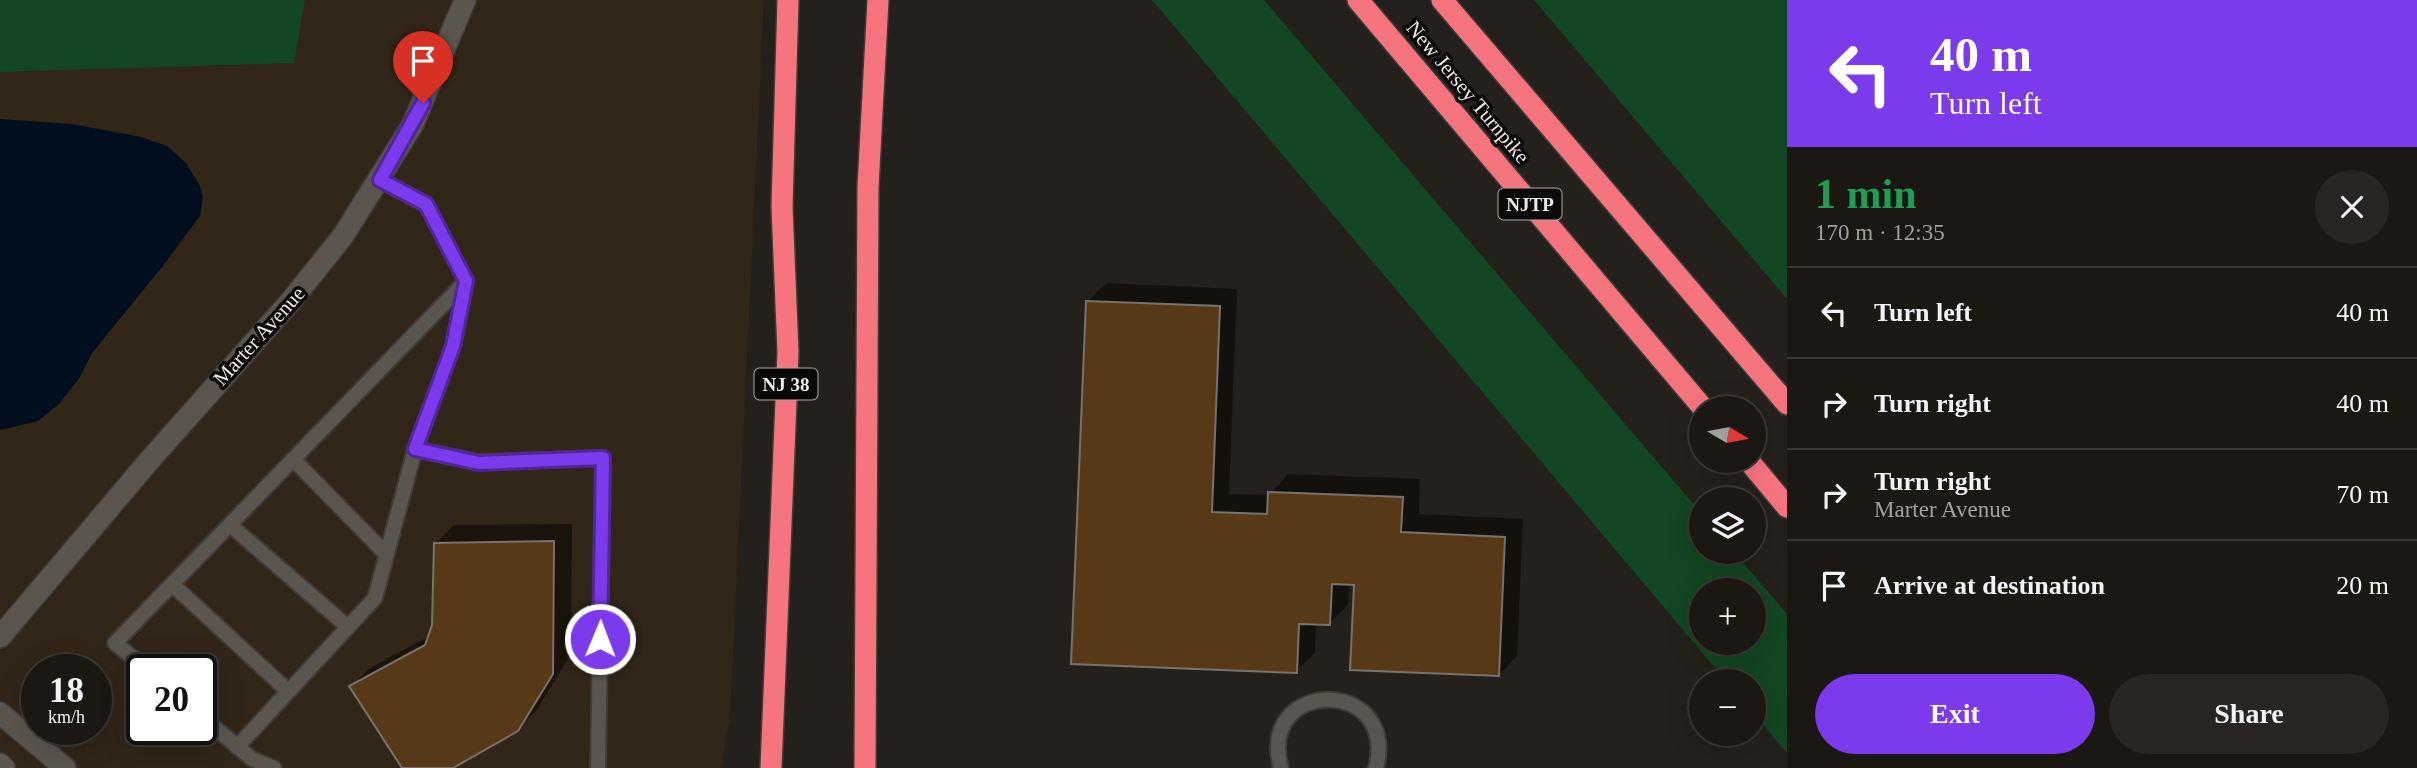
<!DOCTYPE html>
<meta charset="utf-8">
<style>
:root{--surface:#1b1814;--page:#282522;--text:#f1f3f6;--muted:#a0a0a0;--line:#393734;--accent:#7c3aed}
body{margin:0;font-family:"Times New Roman",serif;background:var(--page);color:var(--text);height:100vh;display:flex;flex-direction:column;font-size:26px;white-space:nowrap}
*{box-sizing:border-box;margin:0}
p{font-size:23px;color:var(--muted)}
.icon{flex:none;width:38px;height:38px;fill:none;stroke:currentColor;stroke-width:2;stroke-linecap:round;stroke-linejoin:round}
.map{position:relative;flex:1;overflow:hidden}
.side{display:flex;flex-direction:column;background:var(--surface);width:630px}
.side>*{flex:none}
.top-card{background:#7c3aed;color:#fff;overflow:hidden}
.needle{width:46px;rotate:100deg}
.controls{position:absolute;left:1689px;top:396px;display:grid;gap:14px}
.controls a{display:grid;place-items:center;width:77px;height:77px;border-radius:50%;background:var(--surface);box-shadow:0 7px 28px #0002,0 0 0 2px var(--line);font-size:35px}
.speed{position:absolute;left:21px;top:654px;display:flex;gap:14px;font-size:35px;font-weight:700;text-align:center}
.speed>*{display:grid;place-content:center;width:91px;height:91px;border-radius:50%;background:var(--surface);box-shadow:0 7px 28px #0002,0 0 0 2px var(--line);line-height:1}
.speed small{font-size:18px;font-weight:400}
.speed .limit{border:4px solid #111;border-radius:10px;background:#fff;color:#111}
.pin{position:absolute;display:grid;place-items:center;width:60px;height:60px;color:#fff;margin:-72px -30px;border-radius:50% 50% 50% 0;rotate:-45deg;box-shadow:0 0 7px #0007}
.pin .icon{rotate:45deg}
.me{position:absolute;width:77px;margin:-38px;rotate:1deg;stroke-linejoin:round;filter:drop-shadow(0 0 5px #0008)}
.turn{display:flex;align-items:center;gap:24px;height:147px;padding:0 28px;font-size:32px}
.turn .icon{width:91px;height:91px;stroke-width:2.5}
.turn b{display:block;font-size:49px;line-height:60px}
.round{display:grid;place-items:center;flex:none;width:74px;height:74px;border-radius:37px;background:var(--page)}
.headline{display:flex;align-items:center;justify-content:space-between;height:119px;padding:0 28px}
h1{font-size:42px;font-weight:700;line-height:52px;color:#1e9e55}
.button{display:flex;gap:14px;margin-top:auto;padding:14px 28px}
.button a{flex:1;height:80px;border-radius:42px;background:var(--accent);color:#fff;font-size:28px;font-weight:700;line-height:80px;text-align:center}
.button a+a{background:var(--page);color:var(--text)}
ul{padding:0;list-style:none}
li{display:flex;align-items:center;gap:21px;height:91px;padding:0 28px;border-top:2px solid var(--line)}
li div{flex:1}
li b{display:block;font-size:26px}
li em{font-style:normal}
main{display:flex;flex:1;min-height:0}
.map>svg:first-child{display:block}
.commercial{fill:#312617;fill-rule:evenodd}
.green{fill:#134622;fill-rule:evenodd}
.water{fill:#000e1e}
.shadow{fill:#0007}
.building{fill:#583917;stroke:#78726d;stroke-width:2}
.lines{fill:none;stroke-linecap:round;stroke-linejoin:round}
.lane-casing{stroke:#3f3b37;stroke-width:18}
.street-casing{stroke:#3f3b37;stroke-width:24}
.highway-casing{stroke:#3f3b37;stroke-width:24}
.lane{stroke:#5a554f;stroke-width:14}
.street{stroke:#5a554f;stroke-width:21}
.highway{stroke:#f6747d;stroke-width:21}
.route-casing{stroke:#51269a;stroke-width:18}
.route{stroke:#7c3aed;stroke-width:12}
.labels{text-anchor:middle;stroke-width:7;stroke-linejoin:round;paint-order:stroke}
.shield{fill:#0c0a08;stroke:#aaa7a3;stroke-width:2}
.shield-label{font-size:19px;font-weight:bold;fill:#edeae6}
.street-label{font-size:21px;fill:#edeae6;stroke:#0c0a08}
</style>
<main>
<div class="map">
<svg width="1787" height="768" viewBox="0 0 1787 768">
<rect width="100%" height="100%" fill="#24201b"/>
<!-- commercial -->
<path class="commercial" d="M0,0H764L730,718L721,768H0ZM37,670H96V730H37ZM142,670H201V730H142Z"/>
<!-- green -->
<g class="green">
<polygon points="0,0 305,0 294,63 0,72"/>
<path d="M1152,0H1264L1701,513V551H1733L1787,614V753L1754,714V681H1726ZM1701,590H1754V642H1701Z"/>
<polygon points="1534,0 1787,0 1787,299"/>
</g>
<!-- water -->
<polygon class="water" points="0,119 72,124 141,137 167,146 186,163 200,186 203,198 200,216 162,267 92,353 80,377 59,404 38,421 0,430"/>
<!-- shadow -->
<g class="shadow">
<polygon points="1106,283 1237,289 1229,494 1269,495 1288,474 1420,479 1419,514 1523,519 1517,656 1499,675 1355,583 1349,583 1348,605 1330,623 1316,622 1315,653 1296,671 1087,302"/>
<polygon points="572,524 571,654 536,711 516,730 450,768 404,768 351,686 370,668 430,636 434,625 436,543 454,525"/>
</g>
<!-- building -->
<g class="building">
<polygon points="1086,301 1220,306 1212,512 1267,514 1268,492 1403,497 1401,532 1505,537 1499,676 1350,670 1354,585 1332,584 1330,625 1299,624 1297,673 1071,664"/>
<polygon points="554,541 553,674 518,731 453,768 402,768 349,686 425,645 432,625 434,543"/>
</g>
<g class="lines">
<defs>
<g id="lane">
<polyline points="415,449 479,462 603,458 598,768"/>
<polyline points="293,459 386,554"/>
<polyline points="230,525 348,627"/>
<polyline points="172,584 288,691"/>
<polyline points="148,670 115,643 465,282"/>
<polyline points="201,716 252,759 274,768"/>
<polyline points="237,747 375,598 415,449 453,347 466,281 426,204 380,180"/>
<path d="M1281,768C1256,678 1399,676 1376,768"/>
</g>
<g id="street">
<polyline points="0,637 148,462 290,302 343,236 413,124 465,0"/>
<polyline points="0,713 65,768"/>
<polyline points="0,764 4,768"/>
</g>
<g id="highway">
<polyline points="1358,0 1703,408"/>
<polyline points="1442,0 1787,404"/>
<polyline points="1748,460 1787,507"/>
<polyline points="771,768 788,352 782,207 788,0"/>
<polyline points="865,768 868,187 878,0"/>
</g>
</defs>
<!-- lane casing -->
<use href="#lane" class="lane-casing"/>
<!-- street casing -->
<use href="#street" class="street-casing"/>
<!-- highway casing -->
<use href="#highway" class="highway-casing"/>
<!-- lane -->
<use href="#lane" class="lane"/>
<!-- street -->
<use href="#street" class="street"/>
<!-- highway -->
<use href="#highway" class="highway"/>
</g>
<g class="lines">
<defs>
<polyline id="route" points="423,103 380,180 426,204 466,281 453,346 415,449 479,463 603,458 600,639"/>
</defs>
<!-- route casing -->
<use href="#route" class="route-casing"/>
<!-- route -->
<use href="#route" class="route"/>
</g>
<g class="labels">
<!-- shield labels -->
<g class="shield">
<rect x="1498.5" y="188.5" width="63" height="31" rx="5"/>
<rect x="754.5" y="368.5" width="63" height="31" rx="5"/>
</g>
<g class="shield-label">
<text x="1530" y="211">NJTP</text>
<text x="786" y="391">NJ 38</text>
</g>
<!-- street labels -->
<g class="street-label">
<text transform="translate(1468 92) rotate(50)" y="7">New Jersey Turnpike</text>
<text transform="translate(259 336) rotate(-48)" y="7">Marter Avenue</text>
</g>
</g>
</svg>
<div class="controls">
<a><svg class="needle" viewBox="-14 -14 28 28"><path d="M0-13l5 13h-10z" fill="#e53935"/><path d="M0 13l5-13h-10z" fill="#a0a0a0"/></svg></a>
<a><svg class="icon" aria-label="layers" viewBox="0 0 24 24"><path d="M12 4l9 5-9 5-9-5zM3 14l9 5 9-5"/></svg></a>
<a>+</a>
<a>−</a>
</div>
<div class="speed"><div>18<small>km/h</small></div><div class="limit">20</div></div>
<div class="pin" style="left:423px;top:103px;background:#d93025"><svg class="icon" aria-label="arrive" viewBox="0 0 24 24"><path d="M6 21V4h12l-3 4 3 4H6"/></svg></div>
<svg class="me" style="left:600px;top:639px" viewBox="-20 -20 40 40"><circle r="17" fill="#7c3aed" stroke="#fff" stroke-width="3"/><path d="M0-11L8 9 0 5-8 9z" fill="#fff"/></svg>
</div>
<section class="side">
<div class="top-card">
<div class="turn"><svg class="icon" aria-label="left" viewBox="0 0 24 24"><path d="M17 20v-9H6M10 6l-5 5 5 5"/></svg><div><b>40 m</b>Turn left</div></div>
</div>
<div class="headline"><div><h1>1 min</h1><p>170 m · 12:35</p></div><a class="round"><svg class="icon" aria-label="close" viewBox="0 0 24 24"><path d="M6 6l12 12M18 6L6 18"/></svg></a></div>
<ul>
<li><svg class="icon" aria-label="left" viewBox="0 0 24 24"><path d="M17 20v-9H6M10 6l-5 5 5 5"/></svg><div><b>Turn left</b></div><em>40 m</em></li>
<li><svg class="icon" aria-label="right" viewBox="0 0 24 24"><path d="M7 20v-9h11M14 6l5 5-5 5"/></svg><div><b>Turn right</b></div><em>40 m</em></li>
<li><svg class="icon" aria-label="right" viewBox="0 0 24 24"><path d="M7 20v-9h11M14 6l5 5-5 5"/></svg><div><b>Turn right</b><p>Marter Avenue</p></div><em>70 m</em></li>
<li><svg class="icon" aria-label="arrive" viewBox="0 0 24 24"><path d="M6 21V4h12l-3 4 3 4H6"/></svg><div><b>Arrive at destination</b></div><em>20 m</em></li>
</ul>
<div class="button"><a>Exit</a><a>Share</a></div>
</section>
</main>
